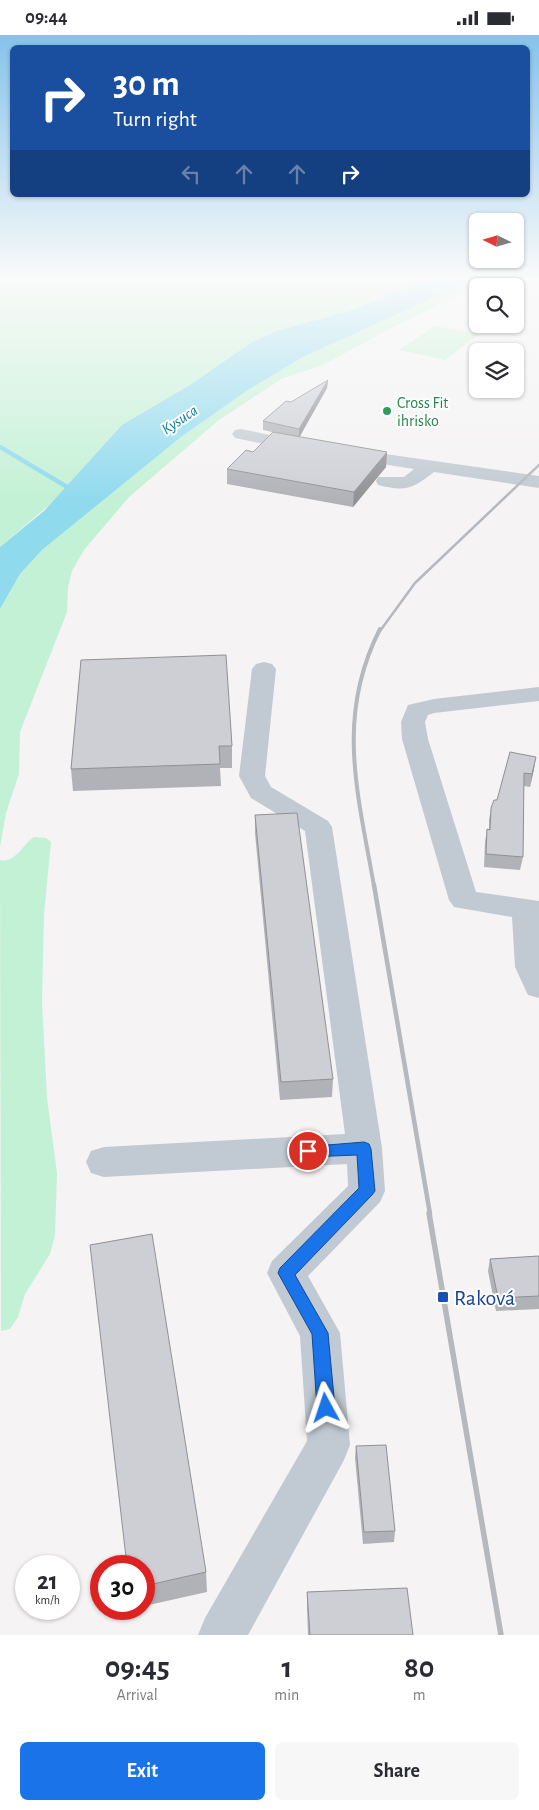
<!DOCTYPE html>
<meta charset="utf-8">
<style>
:root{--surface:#fff;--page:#f7f7f7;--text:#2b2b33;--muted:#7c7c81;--accent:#1a73e8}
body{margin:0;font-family:"Alegreya Sans",sans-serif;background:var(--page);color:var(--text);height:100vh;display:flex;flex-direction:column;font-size:19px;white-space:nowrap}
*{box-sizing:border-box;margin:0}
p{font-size:16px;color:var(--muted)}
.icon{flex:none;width:28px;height:28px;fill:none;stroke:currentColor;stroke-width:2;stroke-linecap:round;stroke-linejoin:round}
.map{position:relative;height:1600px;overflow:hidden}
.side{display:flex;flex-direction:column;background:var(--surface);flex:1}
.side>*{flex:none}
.top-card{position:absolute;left:10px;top:10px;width:520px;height:152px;border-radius:8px;box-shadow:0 1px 4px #0004;background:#1a4fa0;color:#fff;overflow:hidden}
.needle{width:32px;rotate:275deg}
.tools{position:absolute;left:469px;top:178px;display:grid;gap:10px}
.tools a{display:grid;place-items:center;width:55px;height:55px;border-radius:8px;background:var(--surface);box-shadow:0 1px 4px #0004;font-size:25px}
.speed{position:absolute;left:15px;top:1520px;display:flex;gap:10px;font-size:25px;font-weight:700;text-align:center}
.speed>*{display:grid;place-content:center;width:65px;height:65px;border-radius:50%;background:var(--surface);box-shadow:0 1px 4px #0004;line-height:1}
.speed small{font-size:12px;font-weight:400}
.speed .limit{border:8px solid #d22;background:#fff;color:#111}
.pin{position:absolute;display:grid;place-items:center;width:42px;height:42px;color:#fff;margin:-21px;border:2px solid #fff;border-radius:50%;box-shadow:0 1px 5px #0007}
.me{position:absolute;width:55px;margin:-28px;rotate:355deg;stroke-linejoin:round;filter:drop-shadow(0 0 4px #0008)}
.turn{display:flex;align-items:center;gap:18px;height:105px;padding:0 20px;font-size:22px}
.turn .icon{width:65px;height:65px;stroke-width:2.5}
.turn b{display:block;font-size:35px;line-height:42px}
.lanes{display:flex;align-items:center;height:48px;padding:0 20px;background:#0003;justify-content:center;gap:25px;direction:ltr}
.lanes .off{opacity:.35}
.eta{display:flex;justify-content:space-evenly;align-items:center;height:85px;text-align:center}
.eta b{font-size:30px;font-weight:700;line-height:35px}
.action{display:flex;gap:10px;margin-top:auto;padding:10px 20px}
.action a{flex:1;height:58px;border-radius:8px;background:var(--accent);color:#fff;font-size:20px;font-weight:700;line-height:58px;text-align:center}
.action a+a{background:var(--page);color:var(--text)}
.status{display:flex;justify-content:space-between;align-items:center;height:35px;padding:0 25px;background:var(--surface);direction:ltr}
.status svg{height:14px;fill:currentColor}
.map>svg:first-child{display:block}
.green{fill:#c3f1d5}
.water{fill:#90daee}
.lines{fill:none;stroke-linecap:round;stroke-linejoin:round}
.stream{stroke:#90daee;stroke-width:4.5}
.minor{fill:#c1cad2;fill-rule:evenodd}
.rail-far3{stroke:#b5b8bd;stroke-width:2.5}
.rail-far2{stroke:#b5b8bd;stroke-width:4}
.rail-far1{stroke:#b5b8bd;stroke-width:4.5}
.rail{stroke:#b5b8bd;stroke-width:5.5}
.wall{fill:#b0b2b7}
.shaded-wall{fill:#909195}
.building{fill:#cdcfd5;stroke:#909195}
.route{fill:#1a73e8;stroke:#114b97}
.leisure-dot{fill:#2e9e5b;stroke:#fff;stroke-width:2}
.transit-dot{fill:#1a4fb4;stroke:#fff;stroke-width:2}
.labels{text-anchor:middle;stroke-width:4;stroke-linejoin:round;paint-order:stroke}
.far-leisure-label{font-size:16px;fill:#27864d;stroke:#fff;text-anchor:start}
.far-water-label{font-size:16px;font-style:italic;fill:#0c7c9b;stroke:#fff}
.near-transit-label{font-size:22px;fill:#164399;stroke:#fff;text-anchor:start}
</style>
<div class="status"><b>09:44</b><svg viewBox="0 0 49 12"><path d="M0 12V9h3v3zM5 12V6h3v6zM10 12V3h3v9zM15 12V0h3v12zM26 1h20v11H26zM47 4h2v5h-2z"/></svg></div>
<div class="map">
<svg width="539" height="1600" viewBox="0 0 539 1600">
<rect width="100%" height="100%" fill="#f5f3f3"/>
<!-- green -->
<g class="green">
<polygon points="0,242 432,242 356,274 276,296 252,307 190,350 0,512"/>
<polygon points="479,242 497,242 395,291 323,330 283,343 219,385 129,462 84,515 72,536 68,552 67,577 20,697 19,739 6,778 0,812 0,574 20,539 42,515 181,402 248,355 303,322"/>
<polygon points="435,291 479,299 445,325 399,315"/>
<path d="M34,802L46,803L51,807L44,879L42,967L47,1063L57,1138L55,1200L50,1219L25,1259L18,1282L10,1294L1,1296L0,825C15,829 23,809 34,802Z"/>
</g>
<!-- water -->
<polygon class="water" points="432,242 479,242 303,322 248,355 181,402 42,515 20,539 0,574 0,512 44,476 122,390 190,350 252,307 276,296 356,274"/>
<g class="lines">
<!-- stream -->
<polyline class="stream" points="0,412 74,456"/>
<!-- minor -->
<g class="minor">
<polygon points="241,394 309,408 312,412 309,416 303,417 235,403 232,399 235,395"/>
<path d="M350,414L539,441V453L434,437C412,454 406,457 378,450L376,446L378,442H404L414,434L344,423L341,419L344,415Z"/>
<polygon points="264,627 272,629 276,634 265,741 271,752 328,786 332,792 382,1113 385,1156 380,1167 308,1241 340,1298 350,1410 344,1425 248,1600 198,1600 205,1583 307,1406 300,1301 267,1238 272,1226 348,1151 347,1129 104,1142 91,1138 86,1127 91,1116 104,1112 345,1099 305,796 251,763 239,741 252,634 256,629"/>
<polygon points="539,652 539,666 434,678 428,680 425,687 428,704 476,857 539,866 539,963 528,960 515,932 512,882 454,872 449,865 402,704 401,687 408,670 434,664"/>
</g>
<!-- rail-far3 -->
<polyline class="rail-far3" points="380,596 415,548 539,430"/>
<!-- rail-far2 -->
<path class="rail-far2" d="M374,851C358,759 335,682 380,594"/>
<!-- rail-far1 -->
<polyline class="rail-far1" points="374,850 430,1179"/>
<!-- rail -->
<polyline class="rail" points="429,1178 501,1600"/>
</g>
<!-- wall -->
<g class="wall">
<polygon points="328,345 327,353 299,402 387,417 386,432 353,472 227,449 227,434 281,399 263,395 263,386 291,367"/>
<polygon points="81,625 232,711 232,733 220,733 221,751 73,756 71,734"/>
<polygon points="510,717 534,734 530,752 524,751 523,822 520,835 484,832 485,807 487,794 489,795 489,785 491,773 497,765"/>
<polygon points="255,780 333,1044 332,1062 280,1065 255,798"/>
<polygon points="539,1221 539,1274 496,1276 488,1236 490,1224"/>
<polygon points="356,1411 395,1496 394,1507 363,1509 355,1423"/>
<polygon points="144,1531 206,1537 207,1557 144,1571"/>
<polygon points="307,1557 413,1600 308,1600 307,1573"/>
</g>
<!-- shaded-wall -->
<g class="shaded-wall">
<polygon points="328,345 327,353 299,403 299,394"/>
<polygon points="387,417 386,432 353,472 354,457"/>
<polygon points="536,722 534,734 530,752 532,739"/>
</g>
<!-- building -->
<g class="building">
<polygon points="328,345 299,394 263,386 286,366 291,367"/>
<polygon points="273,397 387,417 354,457 227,434 246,415 253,417"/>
<polygon points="226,620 232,711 219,711 220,729 71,734 81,625"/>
<polygon points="510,717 536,722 532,739 524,738 523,822 486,819 487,794 490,795 491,773 494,765 497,765"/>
<polygon points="297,778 333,1044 281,1047 255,780"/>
<polygon points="152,1199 206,1537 144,1551 144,1531 127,1531 90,1210"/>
<polygon points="539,1221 539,1261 498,1263 490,1224"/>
<polygon points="386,1410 395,1496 364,1497 356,1411"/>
<polygon points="407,1553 413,1600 310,1600 307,1557"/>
</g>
<!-- sky -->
<linearGradient id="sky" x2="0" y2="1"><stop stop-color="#85c3ea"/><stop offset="0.52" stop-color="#fafafa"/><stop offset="1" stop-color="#fafafa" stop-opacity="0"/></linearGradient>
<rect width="539" height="466" fill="url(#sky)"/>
<!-- route -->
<polygon class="route" points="364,1107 369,1109 371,1114 375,1156 372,1160 295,1240 328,1298 335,1373 332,1379 326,1381 320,1379 317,1373 312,1299 278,1238 280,1233 359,1153 357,1120 308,1122 303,1121 300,1116 303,1112"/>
<!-- markers -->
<circle class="leisure-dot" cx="387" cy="376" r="5"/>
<rect class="transit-dot" x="437" y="1256" width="12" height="12" rx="2.5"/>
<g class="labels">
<!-- far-leisure labels -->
<g class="far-leisure-label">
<text x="397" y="373">Cross Fit<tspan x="397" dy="18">ihrisko</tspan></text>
</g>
<!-- far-water labels -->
<g class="far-water-label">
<text transform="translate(179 384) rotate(-34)" y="6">Kysuca</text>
</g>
<!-- near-transit labels -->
<g class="near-transit-label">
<text x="454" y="1270">Raková</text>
</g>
</g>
</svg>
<div class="tools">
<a><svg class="needle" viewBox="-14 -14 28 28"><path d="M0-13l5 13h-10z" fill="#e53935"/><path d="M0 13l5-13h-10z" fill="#7c7c81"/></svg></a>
<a><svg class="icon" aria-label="search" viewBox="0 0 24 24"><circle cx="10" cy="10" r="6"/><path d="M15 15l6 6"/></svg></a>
<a><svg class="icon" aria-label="layers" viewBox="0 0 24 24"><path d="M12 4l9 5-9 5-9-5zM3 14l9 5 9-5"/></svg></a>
</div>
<div class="speed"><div>21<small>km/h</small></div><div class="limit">30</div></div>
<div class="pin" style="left:308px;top:1116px;background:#d93025"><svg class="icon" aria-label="arrive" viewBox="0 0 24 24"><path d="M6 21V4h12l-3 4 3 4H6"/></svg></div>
<svg class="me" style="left:326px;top:1373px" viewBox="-20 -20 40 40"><path d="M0-17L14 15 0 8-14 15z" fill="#1a73e8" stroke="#fff" stroke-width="4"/></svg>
<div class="top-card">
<div class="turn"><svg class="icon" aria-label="right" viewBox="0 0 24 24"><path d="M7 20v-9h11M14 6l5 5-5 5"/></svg><div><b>30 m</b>Turn right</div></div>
<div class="lanes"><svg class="icon off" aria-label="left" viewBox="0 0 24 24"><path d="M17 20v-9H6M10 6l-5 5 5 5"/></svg><svg class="icon off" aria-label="ahead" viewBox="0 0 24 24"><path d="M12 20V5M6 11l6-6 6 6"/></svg><svg class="icon off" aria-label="ahead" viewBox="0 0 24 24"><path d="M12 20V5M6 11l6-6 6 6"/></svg><svg class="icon" aria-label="right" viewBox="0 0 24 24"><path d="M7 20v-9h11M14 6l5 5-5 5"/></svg></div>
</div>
</div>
<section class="side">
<div class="eta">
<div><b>09:45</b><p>Arrival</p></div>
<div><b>1</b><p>min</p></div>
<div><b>80</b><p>m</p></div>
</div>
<div class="action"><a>Exit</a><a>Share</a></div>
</section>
